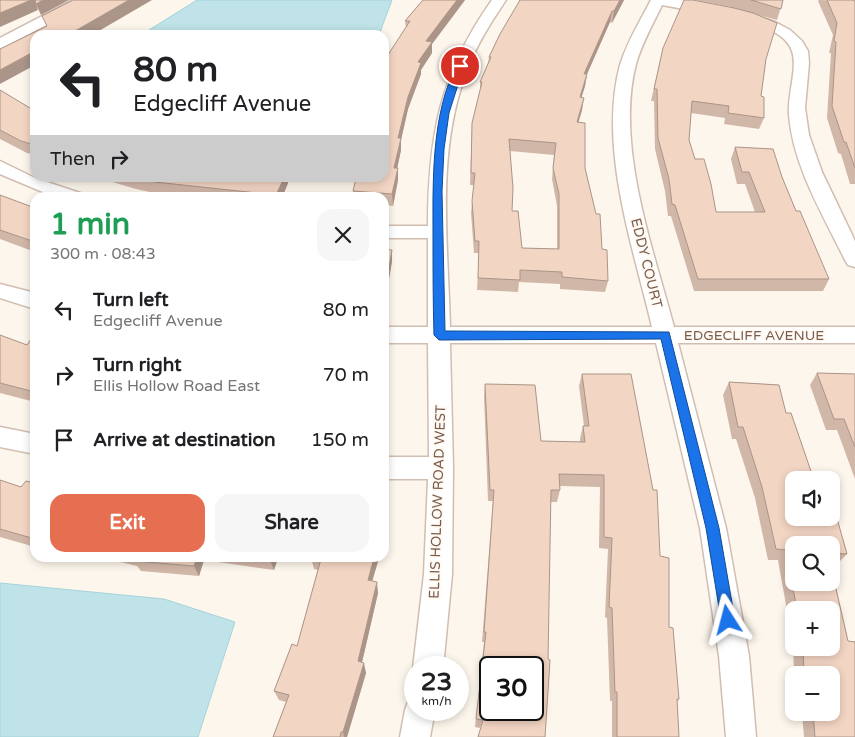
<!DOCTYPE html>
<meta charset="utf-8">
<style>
:root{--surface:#fff;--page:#f6f6f6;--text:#202124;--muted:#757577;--accent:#e76f51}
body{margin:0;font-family:"Varela Round",sans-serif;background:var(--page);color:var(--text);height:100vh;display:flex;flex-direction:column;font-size:19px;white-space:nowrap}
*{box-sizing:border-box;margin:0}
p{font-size:16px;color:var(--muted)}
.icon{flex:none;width:28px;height:28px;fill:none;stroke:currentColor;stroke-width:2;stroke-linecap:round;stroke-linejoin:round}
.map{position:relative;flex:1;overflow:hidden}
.panel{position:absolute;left:30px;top:192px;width:359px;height:370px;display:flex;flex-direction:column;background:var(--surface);border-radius:15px;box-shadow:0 2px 8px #0003}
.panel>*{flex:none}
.banner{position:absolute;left:30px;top:30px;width:359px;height:152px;border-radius:15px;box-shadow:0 2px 8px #0003;background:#fff;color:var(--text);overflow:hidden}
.fabs{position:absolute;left:785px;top:471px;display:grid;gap:10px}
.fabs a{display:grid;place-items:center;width:55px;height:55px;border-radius:10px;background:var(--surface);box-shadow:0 2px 8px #0003;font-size:25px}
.speed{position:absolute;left:404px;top:656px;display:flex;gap:10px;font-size:25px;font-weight:700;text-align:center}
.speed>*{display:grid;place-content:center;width:65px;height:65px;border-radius:50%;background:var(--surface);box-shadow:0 2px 8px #0003;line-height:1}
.speed small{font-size:12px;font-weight:400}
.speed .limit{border:2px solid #111;border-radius:8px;background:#fff;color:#111}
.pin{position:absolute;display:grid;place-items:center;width:42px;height:42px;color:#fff;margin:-21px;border:2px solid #fff;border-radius:50%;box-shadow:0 1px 5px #0007}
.me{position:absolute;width:55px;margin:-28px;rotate:351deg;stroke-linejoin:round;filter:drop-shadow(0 0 4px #0008)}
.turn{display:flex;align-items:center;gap:18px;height:105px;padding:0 20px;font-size:22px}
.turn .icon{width:65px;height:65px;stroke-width:2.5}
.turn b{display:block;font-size:35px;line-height:42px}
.then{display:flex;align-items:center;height:48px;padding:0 20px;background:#0003;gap:10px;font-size:19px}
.round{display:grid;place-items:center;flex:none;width:52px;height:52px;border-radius:15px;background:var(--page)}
.head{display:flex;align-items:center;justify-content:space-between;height:85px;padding:0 20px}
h1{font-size:30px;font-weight:700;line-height:38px;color:#1e9e55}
.action{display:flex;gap:10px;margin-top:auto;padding:10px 20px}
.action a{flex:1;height:58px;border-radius:15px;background:var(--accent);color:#fff;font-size:20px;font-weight:700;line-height:58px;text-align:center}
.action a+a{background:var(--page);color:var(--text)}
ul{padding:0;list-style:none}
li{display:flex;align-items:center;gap:15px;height:65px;padding:0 20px}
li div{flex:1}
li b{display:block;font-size:19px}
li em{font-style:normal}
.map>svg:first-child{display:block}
.water{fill:#bfe3e8;stroke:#a5d3da}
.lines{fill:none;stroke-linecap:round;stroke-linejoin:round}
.minor-casing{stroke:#d1beb0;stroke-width:3}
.minor{fill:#fff;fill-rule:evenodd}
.wall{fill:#d1b7a8;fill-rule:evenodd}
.shaded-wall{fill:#aa9588}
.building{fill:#f3d5c3;stroke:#aa9588;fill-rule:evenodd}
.route{fill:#1a73e8;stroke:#114b97}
.labels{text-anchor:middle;stroke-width:4;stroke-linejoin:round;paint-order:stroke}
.street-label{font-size:14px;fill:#7a5c4d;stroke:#fffaf3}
</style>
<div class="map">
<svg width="855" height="737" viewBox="0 0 855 737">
<rect width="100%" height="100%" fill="#fdf6ec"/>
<!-- water -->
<g class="water">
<polygon points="197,0 392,0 379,35 141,35"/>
<polygon points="0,583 164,599 235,622 198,737 0,737"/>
</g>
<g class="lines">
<defs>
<g id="minor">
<polygon points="73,0 91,0 89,3 0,49 0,38"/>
<path d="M492,0H506C492,21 478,42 469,66C435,148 448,241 450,327H652C633,246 598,148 620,65C627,42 640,21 651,0H681L716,7L718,10L716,13L711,14L662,5C653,24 642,43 636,64C615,145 653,248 674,327H855V343H678L726,528L749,656L756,737H726L719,656L700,528L656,343H450L453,468L452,574L443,668H415V672L413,668L424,574L428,479H384V457H429L428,343H384V327H428V238H384V226H428C428,137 440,73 492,0Z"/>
<path d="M747,13L775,22L790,30L802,41L808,51L809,63L805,108L809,135L822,172L855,241V267L848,265L845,260C823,215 793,166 789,115C787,96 798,68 792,51C786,32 758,25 742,20L740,17L742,14Z"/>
<polygon points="0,161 35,178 83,194 85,198 57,198 0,174"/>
<polygon points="0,284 35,293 35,309 0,298"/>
<polygon points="0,427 35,434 35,454 0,447"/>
<polygon points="415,697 415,710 435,710 430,737 400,737 405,710 409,699"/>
</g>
</defs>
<!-- minor casing -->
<use href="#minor" class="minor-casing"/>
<!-- minor -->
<use href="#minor" class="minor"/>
</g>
<!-- wall -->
<g class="wall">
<polygon points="423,0 465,0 432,44 432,53 421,70 421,74 408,109 401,140 401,150 397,168 398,180 393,206 384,205 384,198 354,198 353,191 406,28 405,21"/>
<path d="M520,0H624L612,23L610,22L587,74L585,86L581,98L582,110L578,123L585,168L608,281L605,292L560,289V284L519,282L518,292L477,290L479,253H474L471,213L474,185H470L472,123L480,91V82L488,63L489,57ZM510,151L554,155L552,179L557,206V249L522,248L512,211Z"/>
<polygon points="695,0 783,0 777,20 755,14 766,59 761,96 764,118 759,129 724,124 725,118 691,113 689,140 695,159 716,212 755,212 745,184 737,184 731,159 735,147 782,177 796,211 829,279 823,291 694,291 671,216 668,216 665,191 655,149 654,101 651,101 663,48 731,7"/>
<polygon points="819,0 855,1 855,184 850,184 841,154 838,153 827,118 831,53 829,53 833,35 818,1"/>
<polygon points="0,90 35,111 35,155 27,153 0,139"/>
<polygon points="99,178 287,178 288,183 282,198 192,198 159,194 136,189"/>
<polygon points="0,195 35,208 35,252 0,239"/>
<polygon points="384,249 392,261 387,291 384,291"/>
<polygon points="0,335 27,345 35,340 35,402 0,393"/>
<polygon points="817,373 855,374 855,479 837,430 826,430 810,385"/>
<polygon points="582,374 660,556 669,627 679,699 677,702 679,737 612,737 612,701 610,701 607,618 605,617 608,549 599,548 600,487 560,486 560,490 557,502 551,502 480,728 475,727 484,642 482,642 493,501 488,501 484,397 485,384 541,441 580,442 580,439 583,426 584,426 579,386"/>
<path d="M729,382L779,385L786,413H791L814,480H794V518H831V515H836L847,554L837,564H831V545H794V582H831V567L848,641L855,642V737H804L802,712H831V675H794L793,644L778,560H768L755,498L736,439H732L723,395ZM794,610H831V648H794Z"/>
<polygon points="0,480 21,487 35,483 35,547 0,537"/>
<polygon points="104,558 278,558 274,570 204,560 199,576 141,571 137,566"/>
<polygon points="311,558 379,558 372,581 378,593 362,662 366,673 347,737 273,737 286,702 279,700 274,691 297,646 318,570 314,569"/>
</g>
<!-- shaded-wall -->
<g class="shaded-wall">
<polygon points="31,0 35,0 38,10 0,27 0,13"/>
<polygon points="43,0 69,0 41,15 36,4"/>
<polygon points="129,0 152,0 92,35 68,35"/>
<polygon points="457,0 465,0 432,44 432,53 421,70 421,74 408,109 401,140 401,150 395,179 394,168 398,138 408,97 418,62 426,41"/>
<polygon points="620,0 624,0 612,23 614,11"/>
<polygon points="612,11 610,22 587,74 585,86 578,109 584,74"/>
<polygon points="35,51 35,65 0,84 0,70"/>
<polygon points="584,98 582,110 575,134 577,122"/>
<polygon points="398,168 398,180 393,206 392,194"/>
<polygon points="284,178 287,178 288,183 282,198 276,198 276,195"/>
<polygon points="392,250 392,261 387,291 387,279"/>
<polygon points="386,379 387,390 384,429 384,407"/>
<polygon points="387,515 388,527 384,543 384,527"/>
<polygon points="197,558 203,558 204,560 199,576 194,566"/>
<polygon points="271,558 278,558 274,570 270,560"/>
<polygon points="374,558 379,558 369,592 368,580"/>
<polygon points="377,582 378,593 360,671 358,661"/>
<polygon points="364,663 366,673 347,737 344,737 343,732"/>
</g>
<!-- building -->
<g class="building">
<polygon points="0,0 31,0 0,13"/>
<polygon points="35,0 43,0 36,4"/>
<polygon points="73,0 129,0 68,35 35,35 35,51 0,70 0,49 47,26 42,16"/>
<polygon points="423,0 457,0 426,41 432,42 418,62 421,63 408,97 398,138 401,138 394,168 398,168 392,194 353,191 356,178 384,178 384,61 410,21 405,21"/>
<path d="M520,0H620L614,11H612L584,74H587L580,97L584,98L577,122L585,123V168L596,214H600L602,249L607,250L608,281L562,277V272L520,270V280L478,278L479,241H475L472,201L475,173H471L472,123L482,82H480L491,57H489L500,34ZM509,139L556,143L553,168L559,194V249L522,248L518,211H512L513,188Z"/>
<polygon points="684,0 693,0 734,8 753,13 777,23 766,59 761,96 764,97 764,118 728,113 729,106 692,101 689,140 695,159 704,159 711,184 716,212 765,212 749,172 742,172 735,147 773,149 782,177 796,211 800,211 829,279 698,279 675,205 672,204 669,179 658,138 657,89 654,89 663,48"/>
<polygon points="751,0 783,0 781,9"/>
<polygon points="827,0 852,0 855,1 855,168 846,142 844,142 832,106 836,42 834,41 837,23"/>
<polygon points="0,90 35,111 35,145 21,141 0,130"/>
<polygon points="135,178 284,178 276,195 155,182"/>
<polygon points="0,195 35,208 35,242 0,230"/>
<polygon points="384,249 392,250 387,279 384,279"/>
<polygon points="0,335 27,345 31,339 35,340 35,392 0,383"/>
<polygon points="817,373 855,374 855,447 844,419 834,419"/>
<path d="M582,374H631L653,490H657L660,556L669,558V627L673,628L679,699H677L679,737H617V692H615L612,608L609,607L612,538L604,537V475L559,474L560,490H551L548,659L550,660L545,737H478L483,720L476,719L486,632H484L494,490H490L485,384L535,385L541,441L585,442L583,426H589ZM490,668H532V710H490Z"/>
<polygon points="384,379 386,379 384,407"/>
<polygon points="729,382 779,385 786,413 791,413 814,480 794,480 794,518 831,518 831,515 836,515 847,554 831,553 831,545 794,545 794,582 831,582 831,567 848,641 855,642 855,737 815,737 813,712 831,712 831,675 804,675 803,648 831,648 831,610 797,610 786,550 776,549 762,487 743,427 738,427"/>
<polygon points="0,480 21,487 26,481 35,483 35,539 0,529"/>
<polygon points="384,514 387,515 384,527"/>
<polygon points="135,558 197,558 194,566 134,561"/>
<polygon points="255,558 271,558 270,560"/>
<polygon points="313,558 374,558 368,580 377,582 358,661 364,663 343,732 341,732 340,737 273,737 289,695 274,691 292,644 297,646 321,559"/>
</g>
<!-- route -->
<path class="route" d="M457,64L464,66L449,113L444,149L442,191L445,331L669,332L719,528L735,620L733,625L728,627L723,625L721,620L706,528L661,339L439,340L434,335C433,302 433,269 433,236C433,180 431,115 457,64Z"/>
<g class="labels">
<!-- street labels -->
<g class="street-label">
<text transform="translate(647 263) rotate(76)" y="5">EDDY COURT</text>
<text x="754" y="340">EDGECLIFF AVENUE</text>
<text transform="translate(437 502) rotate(-88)" y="5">ELLIS HOLLOW ROAD WEST</text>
</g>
</g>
</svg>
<div class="fabs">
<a><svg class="icon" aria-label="sound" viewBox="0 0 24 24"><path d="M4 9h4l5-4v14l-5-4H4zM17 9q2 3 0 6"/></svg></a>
<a><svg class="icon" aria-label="search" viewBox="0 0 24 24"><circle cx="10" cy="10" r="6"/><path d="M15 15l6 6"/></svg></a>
<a>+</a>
<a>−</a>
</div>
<div class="speed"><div>23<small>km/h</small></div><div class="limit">30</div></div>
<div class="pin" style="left:460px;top:66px;background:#d93025"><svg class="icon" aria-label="arrive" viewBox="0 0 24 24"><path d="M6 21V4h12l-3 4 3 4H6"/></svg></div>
<svg class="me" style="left:728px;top:620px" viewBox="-20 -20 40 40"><path d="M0-17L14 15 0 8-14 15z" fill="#1a73e8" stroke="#fff" stroke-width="4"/></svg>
<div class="banner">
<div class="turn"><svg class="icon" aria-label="left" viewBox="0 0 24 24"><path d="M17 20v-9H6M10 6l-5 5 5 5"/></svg><div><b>80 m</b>Edgecliff Avenue</div></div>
<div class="then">Then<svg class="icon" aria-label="right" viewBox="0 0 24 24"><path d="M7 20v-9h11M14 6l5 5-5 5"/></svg></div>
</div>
<section class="panel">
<div class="head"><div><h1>1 min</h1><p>300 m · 08:43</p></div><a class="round"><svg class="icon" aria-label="close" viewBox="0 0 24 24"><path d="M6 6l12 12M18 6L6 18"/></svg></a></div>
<ul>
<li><svg class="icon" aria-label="left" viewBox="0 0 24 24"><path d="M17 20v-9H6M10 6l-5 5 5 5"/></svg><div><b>Turn left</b><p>Edgecliff Avenue</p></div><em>80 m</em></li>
<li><svg class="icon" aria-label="right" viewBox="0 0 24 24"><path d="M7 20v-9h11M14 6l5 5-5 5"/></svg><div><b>Turn right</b><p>Ellis Hollow Road East</p></div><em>70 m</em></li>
<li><svg class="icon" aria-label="arrive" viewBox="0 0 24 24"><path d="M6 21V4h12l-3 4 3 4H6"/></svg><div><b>Arrive at destination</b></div><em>150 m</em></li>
</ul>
<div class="action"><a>Exit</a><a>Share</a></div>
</section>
</div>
